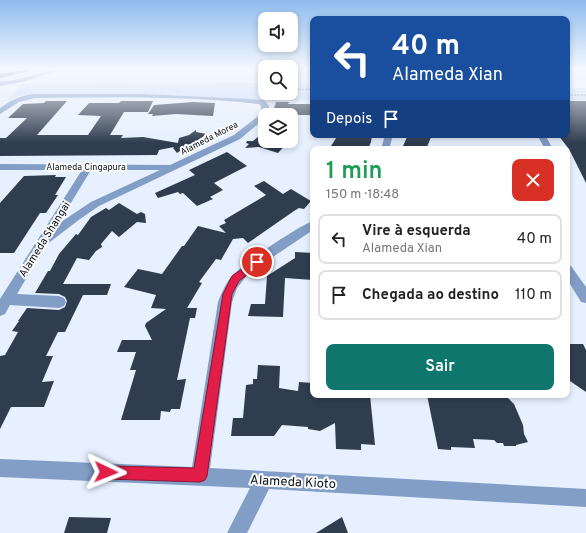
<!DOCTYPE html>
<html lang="pt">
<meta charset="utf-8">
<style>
:root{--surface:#fff;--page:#f6f6f6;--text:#222;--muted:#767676;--line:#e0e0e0;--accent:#0f766e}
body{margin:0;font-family:Overpass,sans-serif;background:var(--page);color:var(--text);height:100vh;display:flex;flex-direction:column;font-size:15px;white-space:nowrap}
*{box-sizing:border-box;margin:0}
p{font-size:13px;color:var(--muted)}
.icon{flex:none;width:22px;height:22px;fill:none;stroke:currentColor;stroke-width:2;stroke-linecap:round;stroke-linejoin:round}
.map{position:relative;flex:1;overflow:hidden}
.drawer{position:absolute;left:310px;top:146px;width:260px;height:252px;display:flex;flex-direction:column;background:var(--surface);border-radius:8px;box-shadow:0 2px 6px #0003}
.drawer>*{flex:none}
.guide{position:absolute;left:310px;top:16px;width:260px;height:122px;border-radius:8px;box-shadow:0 2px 6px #0003;background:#1a4fa0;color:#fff;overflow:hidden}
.controls{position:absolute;left:258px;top:12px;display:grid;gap:8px}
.controls a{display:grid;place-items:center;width:40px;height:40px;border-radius:8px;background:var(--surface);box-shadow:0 2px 6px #0003;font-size:20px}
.pin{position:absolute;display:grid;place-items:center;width:34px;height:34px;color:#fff;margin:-17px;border:2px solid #fff;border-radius:50%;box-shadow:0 1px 4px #0007}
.me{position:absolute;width:44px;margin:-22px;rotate:92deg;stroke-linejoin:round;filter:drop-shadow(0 0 3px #0008)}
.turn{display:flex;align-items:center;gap:14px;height:84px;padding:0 16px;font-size:18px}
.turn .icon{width:52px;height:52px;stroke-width:2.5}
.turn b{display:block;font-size:28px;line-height:34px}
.then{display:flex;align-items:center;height:38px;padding:0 16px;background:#0003;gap:8px;font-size:15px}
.round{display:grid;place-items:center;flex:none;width:42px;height:42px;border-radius:8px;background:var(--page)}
.headline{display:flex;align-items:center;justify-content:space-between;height:68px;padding:0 16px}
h1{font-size:24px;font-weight:600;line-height:30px;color:#1e9e55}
.action{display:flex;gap:8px;margin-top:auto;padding:8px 16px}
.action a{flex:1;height:46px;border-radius:8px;background:var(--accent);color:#fff;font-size:16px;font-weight:600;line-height:46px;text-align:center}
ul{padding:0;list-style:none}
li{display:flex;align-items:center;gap:12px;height:50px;margin:0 8px 6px;padding:0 8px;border:2px solid var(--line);border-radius:8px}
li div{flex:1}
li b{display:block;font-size:15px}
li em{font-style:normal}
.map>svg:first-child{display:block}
.green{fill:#caddfb}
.building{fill:#303d4f}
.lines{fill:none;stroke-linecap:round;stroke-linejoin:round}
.path{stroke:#78808b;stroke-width:1;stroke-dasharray:2.5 1;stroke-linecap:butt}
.minor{fill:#829dc6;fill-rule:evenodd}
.major{fill:#27569d;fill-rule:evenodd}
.route{fill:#e11d48;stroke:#92132f}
.labels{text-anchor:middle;stroke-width:4;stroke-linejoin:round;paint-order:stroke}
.far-street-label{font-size:9px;fill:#0c1219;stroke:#fcfcfc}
.street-label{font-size:11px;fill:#0c1219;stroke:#fcfcfc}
.near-street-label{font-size:13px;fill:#0c1219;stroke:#fcfcfc}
</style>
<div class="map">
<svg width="586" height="533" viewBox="0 0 586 533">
<rect width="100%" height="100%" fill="#e6f0fe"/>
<!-- green -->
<g class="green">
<polygon points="265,83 265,93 291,93 291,83 313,83 313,100 264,102 227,98 142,94 34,94 23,95 6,101 22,84 26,84"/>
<polygon points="567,88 585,88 586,93 571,93 586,94 586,100 567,100"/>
</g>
<!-- building -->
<g class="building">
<polygon points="46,101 67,101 37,135 88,135 101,116 78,115 89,103 119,103 121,101 153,101 148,112 124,112 110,135 123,135 121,138 143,137 178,143 179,138 189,135 196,130 196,132 207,134 198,140 198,142 195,144 186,147 177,153 173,148 174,147 159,150 157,155 0,156 0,138 6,138 27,118 8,118 23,104 44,103"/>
<polygon points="567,101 586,101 586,183 569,149 558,135 567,136"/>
<polygon points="193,102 215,103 213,116 176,114 152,116 153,114 148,114 154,105"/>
<polygon points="276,102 289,102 288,104 313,104 313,115 272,115"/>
<polygon points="265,131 265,141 289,141 278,153 259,147 245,148 249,144 246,143 247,141 253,141"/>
<polygon points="338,135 372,135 371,142 368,149 347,149 331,146"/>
<polygon points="408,135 432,135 426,149 404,149 405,146 403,146"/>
<polygon points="227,152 247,166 214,183 223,190 210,197 213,199 197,206 183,193 180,194 178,192 158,198 155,193 195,175 189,170"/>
<polygon points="56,175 55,177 66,177 55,195 58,195 46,213 40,213 14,253 0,253 0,203 24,176"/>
<polygon points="264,181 283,194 291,189 311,201 304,209 299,208 294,211 248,243 243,238 233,239 221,260 216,259 199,282 202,283 187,308 197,308 195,318 190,318 177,380 186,379 180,409 171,409 170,412 161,411 160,420 121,420 136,370 130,370 136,352 117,352 122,340 152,340 145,326 146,323 166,309 151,308 156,295 124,287 138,269 162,274 182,246 184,246 198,226 226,233 219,226 226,223 224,220 266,195 254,186"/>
<polygon points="119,203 137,214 141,212 145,214 146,223 137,222 119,237 112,231 101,244 102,247 96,251 89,260 77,258 63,284 111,284 107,295 83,295 65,332 58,332 46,356 53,356 42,382 54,381 44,407 11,407 0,429 0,356 5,355 18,332 12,331 19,321 18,321 27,308 59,310 65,307 67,301 65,297 59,294 35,293 48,271 50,271 59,254 76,234 78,235 91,217 106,208 109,210"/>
<polygon points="295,252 313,253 313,280 285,278 283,317 248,316 251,304 265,304 267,276 295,258"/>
<polygon points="567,344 583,344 586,350 586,392 567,379"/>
<polygon points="258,365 280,366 279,388 298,391 299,382 313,383 313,395 370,395 375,445 361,444 361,450 336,449 335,423 320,431 308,429 308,427 282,425 274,436 231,436 233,418 243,418 246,385 253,384 253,379 257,379"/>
<polygon points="427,395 501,395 502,397 507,397 514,404 523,425 524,434 528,442 516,445 516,446 504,446 503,443 497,443 494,440 473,439 475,448 451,447 451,450 438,449"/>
<polygon points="69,517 111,518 107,533 64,533"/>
<polygon points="342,517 348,533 316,533"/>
</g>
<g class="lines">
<!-- path -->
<g class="path">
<polyline points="291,90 313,89"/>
<polyline points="567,95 586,95"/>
<polyline points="268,98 280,93"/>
</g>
<!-- minor -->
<g class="minor">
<polygon points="55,69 64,69 22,82 0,86 0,82 19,79"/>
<path d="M35,94H143L251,99L264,100L269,106V110L263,120L240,139L99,206L80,219L46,245L17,294L59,296L64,298L66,302L64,306L59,308L10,305L5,314L0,316V299L82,170H0V164L170,165L234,135L257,117L261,110V106L259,104C185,96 109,97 35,98L19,102L0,114V108C11,100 21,95 35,94ZM91,170H160L91,202L58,224Z"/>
<polygon points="385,135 393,135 389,149 381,149"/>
<polygon points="537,135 545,135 553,149 545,149"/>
<path d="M313,221V230L249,273L237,288L232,302L210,468L586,489V507L269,489L247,533H227L250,488L0,477V459L192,467L218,302C222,292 226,282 233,275C242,264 300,225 313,221Z"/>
<polygon points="567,264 571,266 586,287 586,303 581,302 567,279"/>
</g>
<!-- major -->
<polygon class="major" points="28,69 39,69 0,78 0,74"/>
</g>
<!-- sky -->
<linearGradient id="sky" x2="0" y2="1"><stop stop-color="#8fbcee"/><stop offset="0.48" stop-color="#f4f8ff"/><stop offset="1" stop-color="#f4f8ff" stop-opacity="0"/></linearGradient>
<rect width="586" height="143" fill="url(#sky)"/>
<!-- route -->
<polygon class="route" points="257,259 260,260 261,262 260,265 239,281 232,294 207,476 205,480 200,482 106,479 101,477 99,472 101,468 106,466 194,468 223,294 232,276"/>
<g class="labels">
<!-- far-street labels -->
<g class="far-street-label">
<text transform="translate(209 138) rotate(-27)" y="3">Alameda Morea</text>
<text x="86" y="170">Alameda Cingapura</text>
</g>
<!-- street labels -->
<g class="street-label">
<text transform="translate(44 239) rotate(-58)" y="4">Alameda Shangai</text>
</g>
<!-- near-street labels -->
<g class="near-street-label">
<text transform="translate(293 481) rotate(3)" y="5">Alameda Kioto</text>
</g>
</g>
</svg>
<div class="controls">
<a><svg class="icon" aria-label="sound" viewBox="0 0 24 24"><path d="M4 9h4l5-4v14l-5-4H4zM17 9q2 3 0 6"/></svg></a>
<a><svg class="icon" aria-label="search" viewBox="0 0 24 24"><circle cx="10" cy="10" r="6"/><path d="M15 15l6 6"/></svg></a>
<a><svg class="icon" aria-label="layers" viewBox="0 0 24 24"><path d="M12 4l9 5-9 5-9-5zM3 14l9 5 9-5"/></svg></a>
</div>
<div class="pin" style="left:257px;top:262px;background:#d93025"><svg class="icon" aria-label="arrive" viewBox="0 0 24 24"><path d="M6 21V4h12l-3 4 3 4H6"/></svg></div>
<svg class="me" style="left:106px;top:472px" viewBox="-20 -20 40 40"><path d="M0-17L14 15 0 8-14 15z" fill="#e11d48" stroke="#fff" stroke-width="4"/></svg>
<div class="guide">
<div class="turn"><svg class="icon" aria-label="left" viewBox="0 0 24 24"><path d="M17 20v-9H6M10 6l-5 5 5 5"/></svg><div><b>40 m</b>Alameda Xian</div></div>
<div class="then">Depois<svg class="icon" aria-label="arrive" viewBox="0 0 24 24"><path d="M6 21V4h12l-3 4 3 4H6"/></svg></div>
</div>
<section class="drawer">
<div class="headline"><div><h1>1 min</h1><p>150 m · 18:48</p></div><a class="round" style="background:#d93025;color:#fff"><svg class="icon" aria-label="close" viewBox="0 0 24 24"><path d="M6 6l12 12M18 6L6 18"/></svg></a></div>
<ul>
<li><svg class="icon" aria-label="left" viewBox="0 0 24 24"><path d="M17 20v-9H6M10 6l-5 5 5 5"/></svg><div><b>Vire à esquerda</b><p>Alameda Xian</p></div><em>40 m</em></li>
<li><svg class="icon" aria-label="arrive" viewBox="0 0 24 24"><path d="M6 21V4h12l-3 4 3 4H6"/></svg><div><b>Chegada ao destino</b></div><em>110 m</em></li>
</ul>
<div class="action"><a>Sair</a></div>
</section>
</div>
